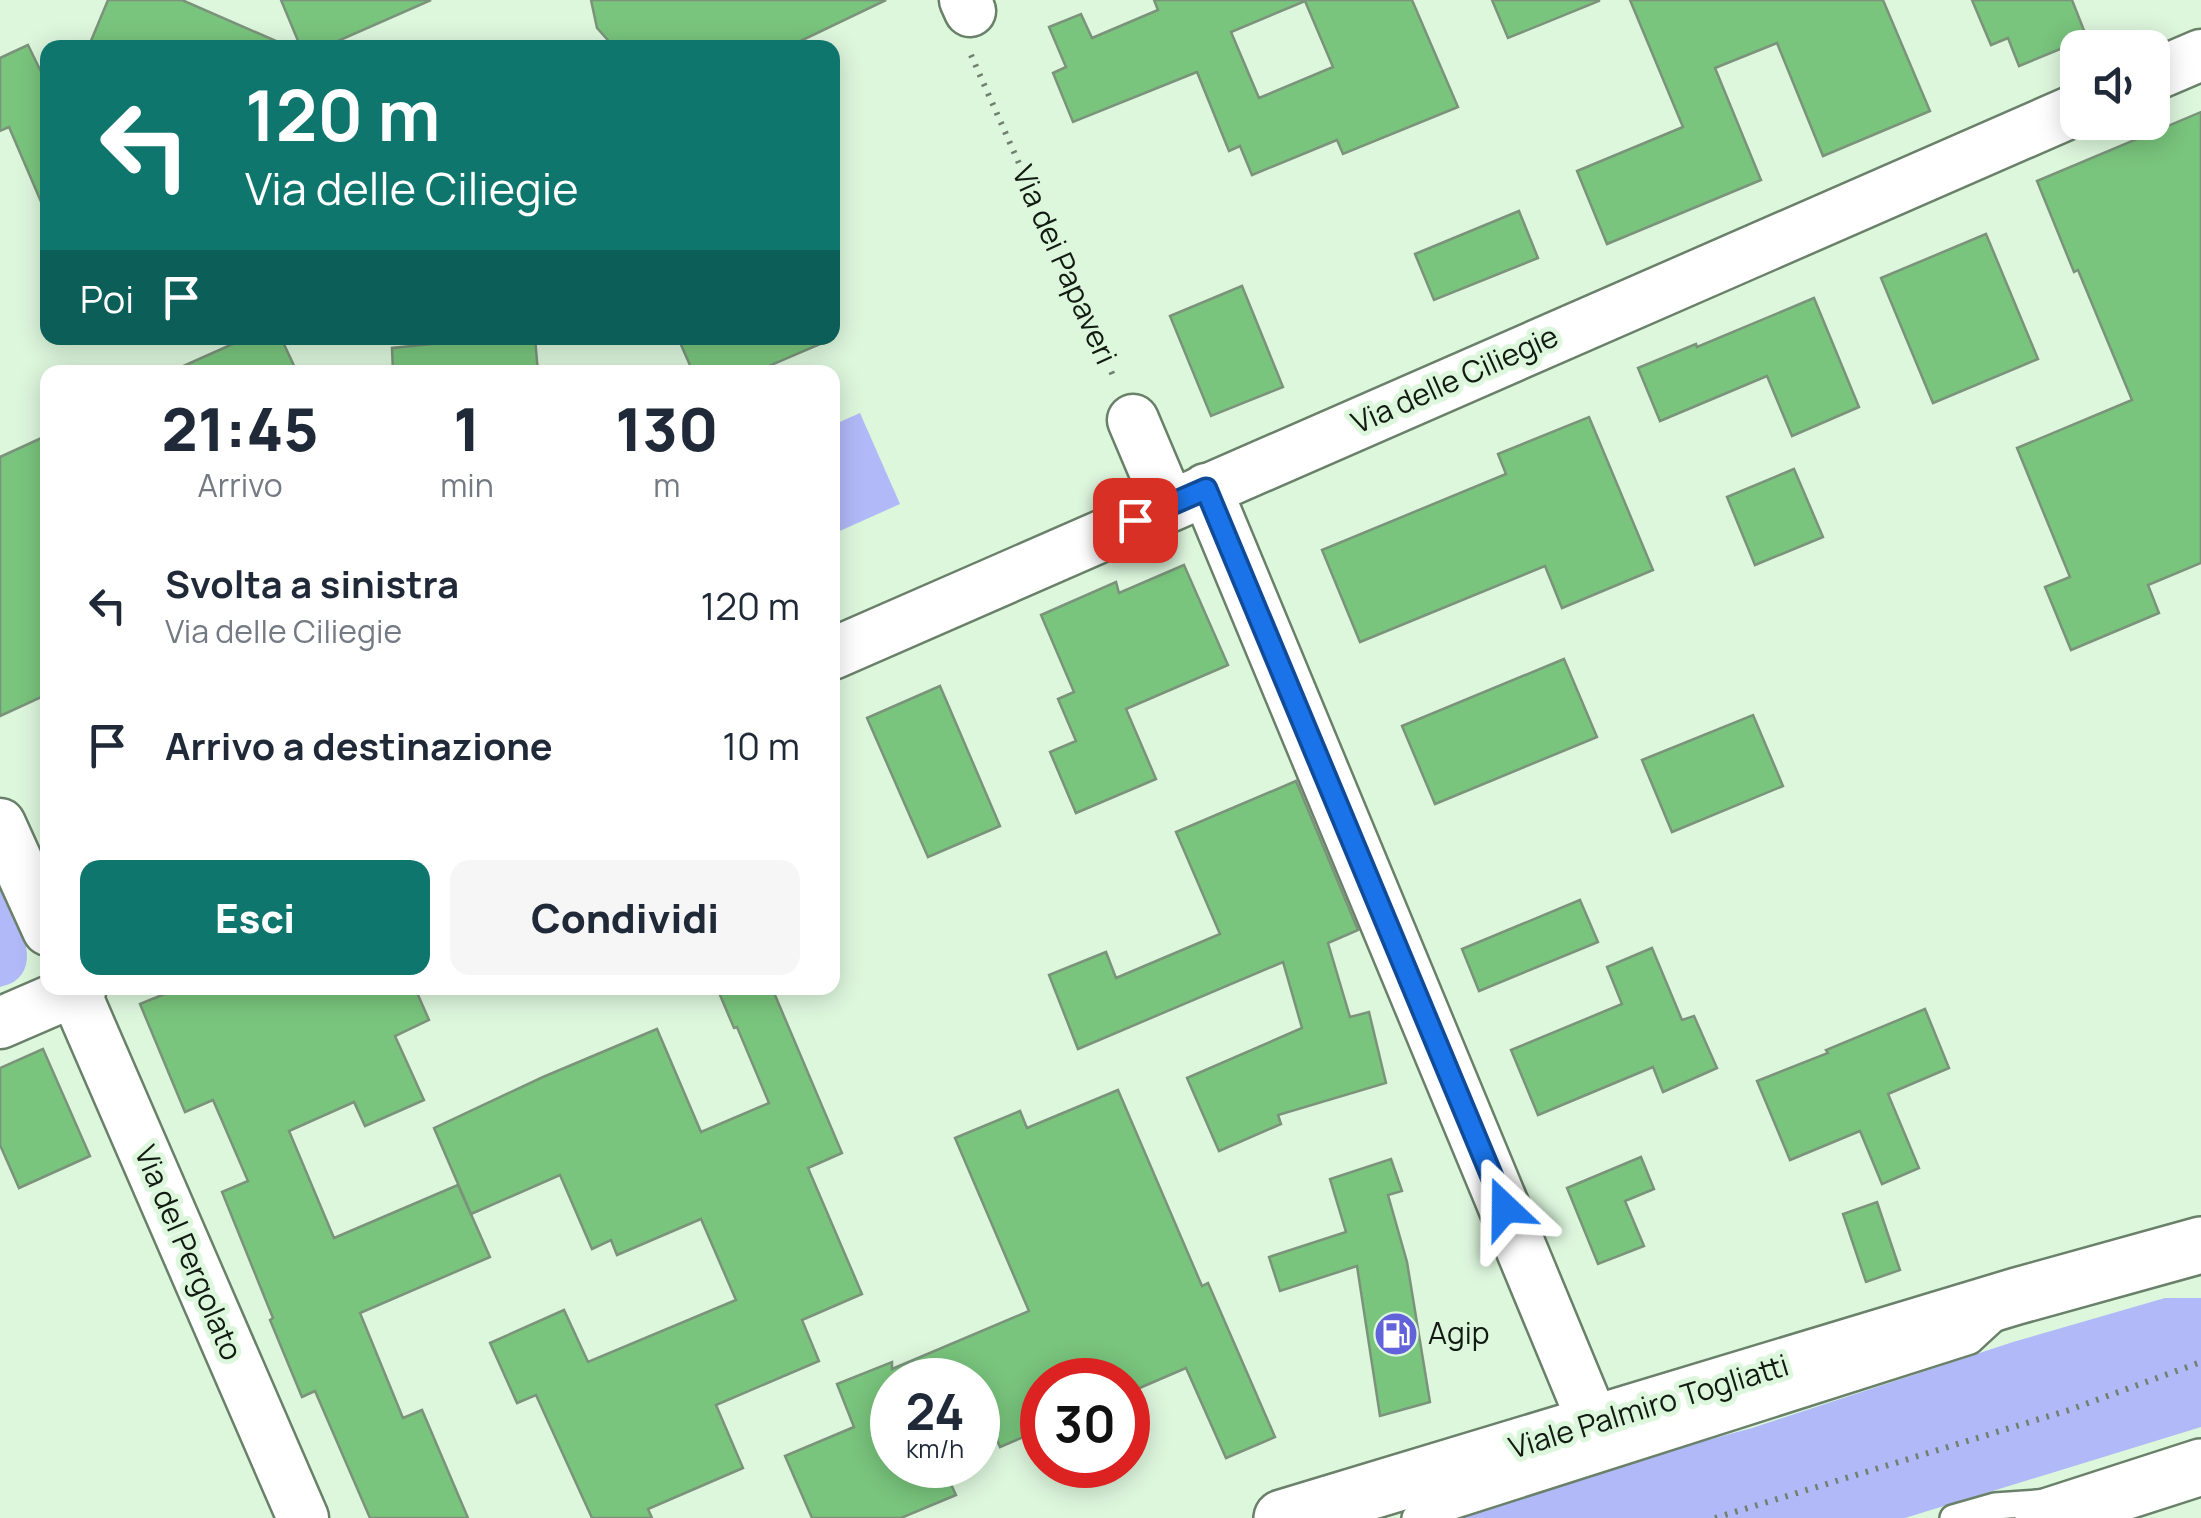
<!DOCTYPE html>
<html lang="it">
<style>
:root{--surface:#fff;--page:#f6f6f7;--text:#1f2937;--muted:#747a83;--accent:#0f766e}
body{margin:0;font-family:Manrope,sans-serif;background:var(--page);color:var(--text);height:100vh;display:flex;flex-direction:column;font-size:38px;white-space:nowrap}
*{box-sizing:border-box;margin:0}
p{font-size:32px;color:var(--muted)}
.icon{flex:none;width:55px;height:55px;fill:none;stroke:currentColor;stroke-width:2;stroke-linecap:round;stroke-linejoin:round}
.map{position:relative;flex:1;overflow:hidden}
.details{position:absolute;left:40px;top:365px;width:800px;height:630px;display:flex;flex-direction:column;background:var(--surface);border-radius:20px;box-shadow:0 5px 25px #0003}
.details>*{flex:none}
.hud{position:absolute;left:40px;top:40px;width:800px;height:305px;border-radius:20px;box-shadow:0 5px 25px #0003;background:#0f766e;color:#fff;overflow:hidden}
.tools{position:absolute;left:2060px;top:30px;display:grid;gap:20px}
.tools a{display:grid;place-items:center;width:110px;height:110px;border-radius:20px;background:var(--surface);box-shadow:0 5px 25px #0003;font-size:50px}
.speed{position:absolute;left:870px;top:1358px;display:flex;gap:20px;font-size:50px;font-weight:700;text-align:center}
.speed>*{display:grid;place-content:center;width:130px;height:130px;border-radius:50%;background:var(--surface);box-shadow:0 5px 25px #0003;line-height:1}
.speed small{font-size:25px;font-weight:400}
.speed .limit{border:15px solid #d22;background:#fff;color:#111}
.pin{position:absolute;display:grid;place-items:center;width:85px;height:85px;color:#fff;margin:-42px;border-radius:20px;box-shadow:0 5px 15px #0006}
.me{position:absolute;width:110px;margin:-55px;rotate:337deg;stroke-linejoin:round;filter:drop-shadow(0 0 8px #0008)}
.turn{display:flex;align-items:center;gap:35px;height:210px;padding:0 40px;font-size:45px}
.turn .icon{width:130px;height:130px;stroke-width:2.5}
.turn b{display:block;font-size:70px;line-height:85px}
.then{display:flex;align-items:center;height:95px;padding:0 40px;background:#0003;gap:20px;font-size:38px}
.eta{display:flex;justify-content:space-evenly;align-items:center;height:170px;text-align:center}
.eta b{font-size:60px;font-weight:800;line-height:70px}
.primary-button{display:flex;gap:20px;margin-top:auto;padding:20px 40px}
.primary-button a{flex:1;height:115px;border-radius:20px;background:var(--accent);color:#fff;font-size:40px;font-weight:800;line-height:115px;text-align:center}
.primary-button a+a{background:var(--page);color:var(--text)}
ul{padding:0;list-style:none}
li{display:flex;align-items:center;gap:30px;height:140px;padding:0 40px}
li div{flex:1}
li b{display:block;font-size:38px}
li em{font-style:normal}
.map>svg:first-child{display:block}
.green{fill:#b1b9f8}
.building{fill:#79c57d;stroke:#7b937b;stroke-width:2.5;fill-rule:evenodd}
.lines{fill:none;stroke-linecap:round;stroke-linejoin:round}
.lane-casing{stroke:#698069;stroke-width:30}
.street-casing{stroke:#698069;stroke-width:55}
.primary-casing{stroke:#698069;stroke-width:60}
.path{stroke:#708170;stroke-width:6;stroke-dasharray:2.5 8;stroke-linecap:butt}
.lane{stroke:#fff;stroke-width:25}
.street{stroke:#fff;stroke-width:50}
.primary{stroke:#fff;stroke-width:55}
.route-casing{stroke:#114b97;stroke-width:25}
.route{stroke:#1a73e8;stroke-width:18}
.labels{text-anchor:middle;stroke-width:10;stroke-linejoin:round;paint-order:stroke}
.street-label{font-size:30px;fill:#121b12;stroke:#ddf7dd}
.poi-label{font-size:30px;fill:#121b12;stroke:#ddf7dd;text-anchor:start}
</style>
<div class="map">
<svg width="2201" height="1518" viewBox="0 0 2201 1518">
<rect width="100%" height="100%" fill="#ddf7dd"/>
<!-- green -->
<g class="green">
<polygon points="860,413 900,504 833,534 833,425"/>
<path d="M0,883C11,908 45,960 15,981C11,984 5,985 0,987Z"/>
<polygon points="2165,1298 2201,1298 2201,1427 1905,1518 1453,1518 1608,1467 1752,1428 2013,1342"/>
</g>
<!-- building -->
<g class="building">
<polygon points="108,0 182,0 292,48 88,48"/>
<polygon points="281,0 431,0 322,48 301,48"/>
<polygon points="591,0 886,0 786,48 615,48 597,28"/>
<path d="M1154,0H1412L1458,107L1343,154L1337,140L1252,175L1240,146L1229,151L1197,72L1073,122L1053,73L1066,67L1049,27L1081,14L1092,38L1158,10ZM1305,1L1333,67L1259,98L1231,32Z"/>
<polygon points="1492,0 1599,0 1599,1 1508,38"/>
<polygon points="1630,0 1883,0 1930,111 1823,156 1777,43 1715,68 1761,180 1607,244 1577,171 1683,127"/>
<polygon points="1972,0 2072,0 2087,38 2019,66 2008,38 1991,45"/>
<polygon points="28,45 48,86 48,218 9,127 0,131 0,58"/>
<polygon points="2201,112 2201,563 2148,585 2159,613 2071,650 2045,587 2070,577 2017,448 2132,400 2078,270 2074,272 2037,181"/>
<polygon points="1519,211 1538,258 1434,300 1415,254"/>
<polygon points="1986,234 2038,359 1933,403 1881,278"/>
<polygon points="1242,286 1283,387 1211,416 1170,316"/>
<polygon points="1814,298 1859,407 1792,436 1767,376 1660,421 1638,368 1696,344 1697,347"/>
<polygon points="246,338 281,338 297,372 170,372"/>
<polygon points="461,338 535,338 538,372 393,372 392,348 462,341"/>
<polygon points="678,338 834,338 755,372 693,372"/>
<polygon points="1589,417 1653,570 1562,608 1545,566 1360,642 1322,550 1506,474 1498,454"/>
<polygon points="48,435 48,694 0,716 0,457"/>
<polygon points="1794,469 1823,537 1755,565 1727,497"/>
<polygon points="1184,565 1228,665 1126,709 1156,779 1076,813 1050,752 1076,741 1058,699 1074,692 1041,615 1116,582 1119,593"/>
<polygon points="1564,659 1597,737 1435,804 1402,726"/>
<polygon points="940,686 1000,826 928,857 867,718"/>
<polygon points="1753,715 1783,786 1672,832 1642,760"/>
<polygon points="1296,781 1358,930 1328,943 1350,1017 1369,1012 1386,1083 1278,1115 1281,1124 1219,1151 1187,1078 1302,1028 1283,962 1078,1049 1049,975 1106,952 1116,978 1220,934 1176,832"/>
<polygon points="1580,900 1598,942 1479,991 1462,949"/>
<polygon points="1652,948 1682,1020 1694,1016 1717,1068 1663,1092 1653,1067 1538,1115 1511,1050 1622,1004 1607,967"/>
<polygon points="179,988 415,988 429,1020 395,1036 424,1100 365,1126 354,1102 289,1131 334,1238 458,1185 490,1257 360,1313 403,1418 422,1410 468,1518 370,1518 315,1391 302,1397 270,1320 273,1318 222,1192 248,1181 213,1100 185,1112 140,1004"/>
<polygon points="717,988 772,988 842,1153 808,1168 862,1294 802,1320 819,1361 716,1405 743,1468 648,1509 652,1518 592,1518 536,1395 517,1403 490,1343 564,1310 588,1362 736,1300 701,1219 617,1255 611,1240 592,1249 560,1175 471,1214 434,1128 543,1077 657,1029 701,1132 769,1103 737,1027 734,1028"/>
<polygon points="1925,1009 1949,1068 1888,1094 1919,1168 1882,1184 1860,1131 1790,1160 1757,1081 1828,1053 1826,1050"/>
<polygon points="43,1049 90,1156 19,1188 0,1145 0,1068"/>
<polygon points="1118,1090 1202,1286 1208,1283 1275,1437 1226,1458 1186,1368 1128,1393 1128,1380 1042,1380 1042,1429 1000,1447 978,1394 978,1380 892,1380 892,1465 942,1465 956,1495 901,1518 812,1518 785,1456 854,1427 837,1384 892,1362 892,1369 1029,1311 955,1138 1020,1111 1027,1128"/>
<polygon points="1641,1157 1654,1189 1625,1201 1644,1246 1598,1264 1567,1188"/>
<polygon points="1391,1159 1402,1191 1388,1195 1407,1262 1430,1402 1380,1416 1357,1266 1280,1291 1269,1257 1346,1232 1330,1179"/>
<polygon points="1877,1202 1900,1270 1866,1282 1843,1214"/>
</g>
<g class="lines">
<defs>
<g id="lane">
<polyline points="1415,1518 1970,1341 1996,1317"/>
<polyline points="1953,1518 1995,1506 2051,1502"/>
</g>
<g id="street">
<polyline points="965,0 970,11"/>
<polyline points="2152,76 2201,55"/>
<polyline points="1133,420 1169,505"/>
<polyline points="1206,489 1594,1424"/>
<polyline points="832,654 2078,109"/>
<polyline points="0,824 48,930"/>
<polyline points="73,988 303,1518"/>
<polyline points="0,1023 81,988"/>
</g>
<g id="primary">
<polyline points="1282,1518 2017,1296 2201,1245"/>
<polyline points="2043,1518 2201,1467"/>
</g>
</defs>
<!-- lane casing -->
<use href="#lane" class="lane-casing"/>
<!-- street casing -->
<use href="#street" class="street-casing"/>
<!-- primary casing -->
<use href="#primary" class="primary-casing"/>
<!-- path -->
<g class="path">
<polyline points="971,55 1114,378"/>
<polyline points="1715,1518 2069,1410 2201,1362"/>
</g>
<!-- lane -->
<use href="#lane" class="lane"/>
<!-- street -->
<use href="#street" class="street"/>
<!-- primary -->
<use href="#primary" class="primary"/>
</g>
<g class="lines">
<defs>
<polyline id="route" points="1135,520 1206,489 1505,1208"/>
</defs>
<!-- route casing -->
<use href="#route" class="route-casing"/>
<!-- route -->
<use href="#route" class="route"/>
</g>
<!-- icons -->
<defs>
<symbol id="fuel-disc" viewBox="-11 -11 22 22"><circle r="9.5" fill="#6262db" stroke="#ddf7dd"/><path d="M-5.5-6h7V0h2V4h1.3V-2.5L3-4.5l.8-.8L6-3V5H2.5V1h-1V6h-7ZM-4.2-4.7v3.2H.2V-4.7Z" fill="#fff"/></symbol>
</defs>
<g fill-rule="evenodd">
<use href="#fuel-disc" x="1371" y="1309" width="50" height="50"/>
</g>
<g class="labels">
<!-- street labels -->
<g class="street-label">
<text transform="translate(1064 265) rotate(66)" y="10">Via dei Papaveri</text>
<text transform="translate(1455 380) rotate(-24)" y="10">Via delle Ciliegie</text>
<text transform="translate(188 1253) rotate(67)" y="10">Via del Pergolato</text>
<text transform="translate(1649 1407) rotate(-17)" y="10">Viale Palmiro Togliatti</text>
</g>
<!-- poi labels -->
<g class="poi-label">
<text x="1428" y="1344">Agip</text>
</g>
</g>
</svg>
<div class="tools">
<a><svg class="icon" aria-label="sound" viewBox="0 0 24 24"><path d="M4 9h4l5-4v14l-5-4H4zM17 9q2 3 0 6"/></svg></a>
</div>
<div class="speed"><div>24<small>km/h</small></div><div class="limit">30</div></div>
<div class="pin" style="left:1135px;top:520px;background:#d93025"><svg class="icon" aria-label="arrive" viewBox="0 0 24 24"><path d="M6 21V4h12l-3 4 3 4H6"/></svg></div>
<svg class="me" style="left:1505px;top:1208px" viewBox="-20 -20 40 40"><path d="M0-17L14 15 0 8-14 15z" fill="#1a73e8" stroke="#fff" stroke-width="4"/></svg>
<div class="hud">
<div class="turn"><svg class="icon" aria-label="left" viewBox="0 0 24 24"><path d="M17 20v-9H6M10 6l-5 5 5 5"/></svg><div><b>120 m</b>Via delle Ciliegie</div></div>
<div class="then">Poi<svg class="icon" aria-label="arrive" viewBox="0 0 24 24"><path d="M6 21V4h12l-3 4 3 4H6"/></svg></div>
</div>
<section class="details">
<div class="eta">
<div><b>21:45</b><p>Arrivo</p></div>
<div><b>1</b><p>min</p></div>
<div><b>130</b><p>m</p></div>
</div>
<ul>
<li><svg class="icon" aria-label="left" viewBox="0 0 24 24"><path d="M17 20v-9H6M10 6l-5 5 5 5"/></svg><div><b>Svolta a sinistra</b><p>Via delle Ciliegie</p></div><em>120 m</em></li>
<li><svg class="icon" aria-label="arrive" viewBox="0 0 24 24"><path d="M6 21V4h12l-3 4 3 4H6"/></svg><div><b>Arrivo a destinazione</b></div><em>10 m</em></li>
</ul>
<div class="primary-button"><a>Esci</a><a>Condividi</a></div>
</section>
</div>
